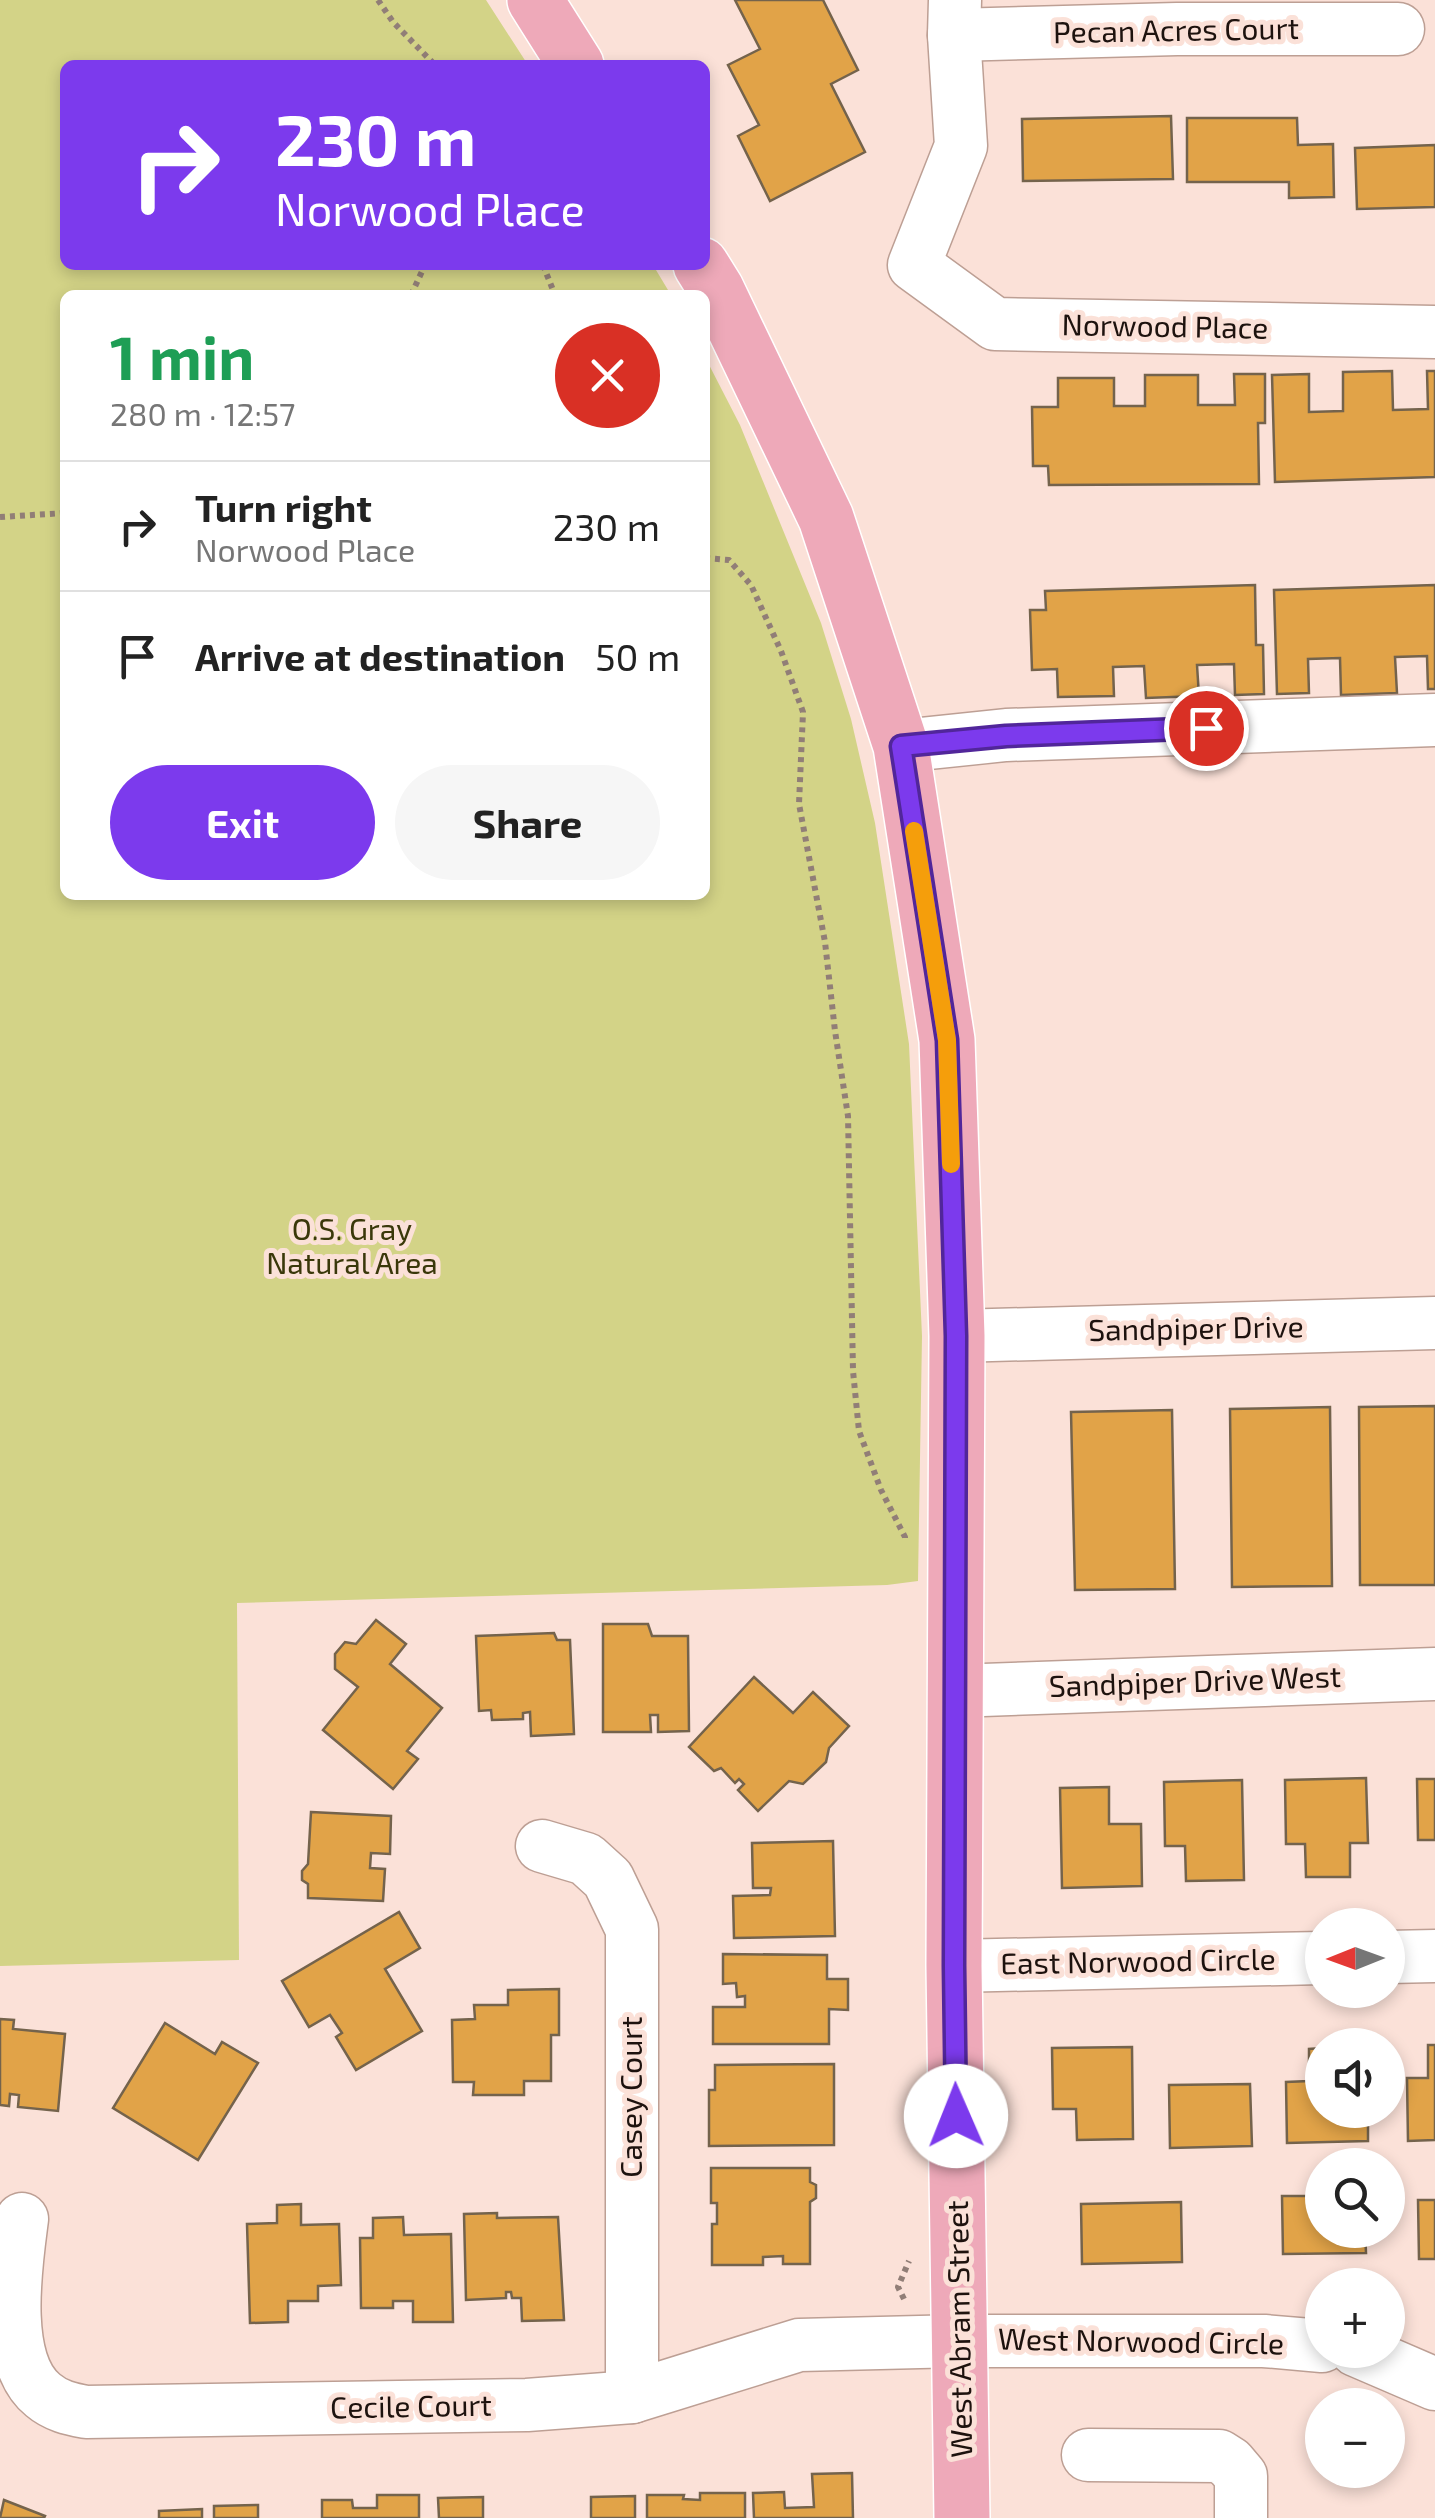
<!DOCTYPE html>
<meta charset="utf-8">
<style>
:root{--surface:#fff;--page:#f6f6f6;--text:#222;--muted:#767676;--line:#e0e0e0;--accent:#7c3aed}
body{margin:0;font-family:"Exo 2",sans-serif;background:var(--page);color:var(--text);height:100vh;display:flex;flex-direction:column;font-size:38px;white-space:nowrap}
*{box-sizing:border-box;margin:0}
p{font-size:32px;color:var(--muted)}
.icon{flex:none;width:55px;height:55px;fill:none;stroke:currentColor;stroke-width:2;stroke-linecap:round;stroke-linejoin:round}
.map{position:relative;flex:1;overflow:hidden}
.sheet{position:absolute;left:60px;top:290px;width:650px;height:610px;display:flex;flex-direction:column;background:var(--surface);border-radius:15px;box-shadow:0 5px 15px #0003}
.sheet>*{flex:none}
.guide{position:absolute;left:60px;top:60px;width:650px;height:210px;border-radius:15px;box-shadow:0 5px 15px #0003;background:#7c3aed;color:#fff;overflow:hidden}
.needle{width:65px;rotate:269deg}
.buttons{position:absolute;left:1305px;top:1908px;display:grid;gap:20px}
.buttons a{display:grid;place-items:center;width:100px;height:100px;border-radius:50%;background:var(--surface);box-shadow:0 5px 15px #0003;font-size:50px}
.pin{position:absolute;display:grid;place-items:center;width:85px;height:85px;color:#fff;margin:-42px;border:5px solid #fff;border-radius:50%;box-shadow:0 2px 10px #0007}
.me{position:absolute;width:110px;margin:-55px;rotate:359deg;stroke-linejoin:round;filter:drop-shadow(0 0 8px #0008)}
.turn{display:flex;align-items:center;gap:35px;height:210px;padding:0 50px;font-size:45px}
.turn .icon{width:130px;height:130px;stroke-width:2.5}
.turn b{display:block;font-size:70px;line-height:85px}
.round{display:grid;place-items:center;flex:none;width:105px;height:105px;border-radius:52px;background:var(--page)}
.headline{display:flex;align-items:center;justify-content:space-between;height:170px;padding:0 50px}
h1{font-size:60px;font-weight:700;line-height:75px;color:#1e9e55}
.button{display:flex;gap:20px;margin-top:auto;padding:20px 50px}
.button a{flex:1;height:115px;border-radius:60px;background:var(--accent);color:#fff;font-size:40px;font-weight:700;line-height:115px;text-align:center}
.button a+a{background:var(--page);color:var(--text)}
ul{padding:0;list-style:none}
li{display:flex;align-items:center;gap:30px;height:130px;padding:0 50px;border-top:2px solid var(--line)}
li div{flex:1}
li b{display:block;font-size:38px}
li em{font-style:normal}
.map>svg:first-child{display:block}
.green{fill:#d3d387}
.building{fill:#e1a348;stroke:#74634c;stroke-width:2.5}
.lines{fill:none;stroke-linecap:round;stroke-linejoin:round}
.minor-casing{stroke:#bd9f94;stroke-width:55}
.major-casing{stroke:#fff;stroke-width:58}
.path{stroke:#917e77;stroke-width:6;stroke-dasharray:5 5;stroke-linecap:butt}
.minor{stroke:#fff;stroke-width:52}
.major{stroke:#eea9b9;stroke-width:55}
.route-casing{stroke:#51269a;stroke-width:25}
.route{stroke:#7c3aed;stroke-width:18}
.slow{stroke:#f59e0b;stroke-width:18}
.labels{text-anchor:middle;stroke-width:10;stroke-linejoin:round;paint-order:stroke}
.street-label{font-size:30px;fill:#1d120e;stroke:#fbe1d8}
.park-label{font-size:30px;fill:#3a380a;stroke:#fbe1d8}
</style>
<div class="map">
<svg width="1435" height="2518" viewBox="0 0 1435 2518">
<rect width="100%" height="100%" fill="#fbe1d8"/>
<!-- green -->
<polygon class="green" points="0,0 486,0 528,65 65,65 65,265 653,265 671,295 65,295 65,895 705,895 705,357 740,425 821,623 851,719 875,823 909,1044 922,1336 918,1581 887,1585 237,1603 239,1960 0,1966"/>
<!-- building -->
<g class="building">
<polygon points="735,0 823,0 858,70 831,84 865,152 770,201 738,136 759,125 728,65 760,49"/>
<polygon points="1171,116 1173,179 1023,181 1022,119"/>
<polygon points="1187,118 1297,118 1298,145 1333,144 1334,197 1289,198 1289,182 1187,182"/>
<polygon points="1435,145 1435,207 1357,209 1355,148"/>
<polygon points="1392,371 1393,410 1428,409 1427,371 1435,371 1435,477 1275,482 1272,375 1309,374 1309,412 1343,411 1343,372"/>
<polygon points="1234,374 1265,374 1265,423 1258,423 1259,484 1049,485 1048,466 1033,466 1032,407 1058,407 1058,378 1114,378 1114,406 1145,406 1145,375 1198,375 1198,405 1235,405"/>
<polygon points="1255,585 1256,645 1263,645 1264,694 1235,695 1234,664 1197,665 1199,696 1146,698 1144,666 1113,667 1114,696 1058,697 1057,669 1032,670 1030,610 1046,610 1045,591"/>
<polygon points="1435,585 1435,689 1428,689 1427,656 1395,657 1397,693 1341,695 1340,658 1308,659 1309,693 1277,694 1274,590"/>
<polygon points="1435,1406 1435,1585 1360,1585 1359,1407"/>
<polygon points="1330,1407 1332,1586 1232,1587 1230,1409"/>
<polygon points="1172,1410 1175,1589 1075,1590 1071,1412"/>
<polygon points="376,1620 406,1644 390,1664 442,1708 407,1751 418,1759 393,1789 323,1730 358,1687 335,1669 335,1654 345,1642 356,1644"/>
<polygon points="603,1624 648,1624 652,1636 688,1636 689,1731 658,1732 658,1715 650,1715 651,1732 603,1732"/>
<polygon points="554,1633 557,1640 570,1640 574,1734 531,1736 530,1712 523,1713 523,1719 492,1720 491,1710 479,1711 476,1636"/>
<polygon points="754,1677 793,1713 813,1692 849,1726 829,1748 826,1762 803,1784 789,1781 758,1811 738,1790 744,1784 739,1779 735,1783 721,1768 714,1771 689,1747"/>
<polygon points="1366,1778 1368,1843 1350,1843 1350,1877 1306,1877 1305,1844 1286,1844 1285,1780"/>
<polygon points="1417,1779 1435,1779 1435,1840 1418,1840"/>
<polygon points="1242,1780 1244,1880 1186,1881 1185,1846 1165,1846 1164,1782"/>
<polygon points="1109,1787 1109,1824 1141,1824 1142,1886 1062,1888 1060,1788"/>
<polygon points="311,1812 391,1816 390,1854 371,1853 370,1868 385,1869 383,1901 308,1898 308,1884 302,1880 302,1871 308,1864"/>
<polygon points="833,1841 835,1936 734,1938 733,1896 770,1895 771,1888 753,1888 752,1843"/>
<polygon points="399,1912 420,1948 385,1969 422,2031 356,2070 336,2037 342,2033 330,2015 309,2027 282,1981"/>
<polygon points="723,1954 827,1955 827,1979 848,1979 848,2010 829,2009 829,2044 713,2044 713,2007 745,2007 745,1996 737,1997 736,1983 723,1984"/>
<polygon points="559,1989 559,2035 551,2035 551,2081 524,2081 524,2095 473,2095 474,2082 453,2082 452,2020 475,2019 474,2005 508,2005 508,1990"/>
<polygon points="0,2019 14,2020 13,2029 65,2034 58,2111 18,2107 19,2095 10,2094 9,2106 0,2105"/>
<polygon points="165,2023 215,2054 222,2042 258,2063 198,2160 113,2108"/>
<polygon points="1428,2045 1435,2045 1435,2140 1408,2141 1407,2078 1428,2078"/>
<polygon points="1132,2047 1133,2139 1077,2140 1076,2109 1053,2109 1052,2048"/>
<polygon points="1322,2048 1322,2110 1368,2110 1368,2141 1287,2143 1286,2082 1309,2081 1309,2049"/>
<polygon points="834,2064 834,2145 709,2146 709,2090 715,2090 715,2065"/>
<polygon points="1250,2084 1252,2146 1170,2148 1169,2085"/>
<polygon points="711,2168 810,2168 810,2182 816,2185 816,2198 810,2202 810,2264 783,2264 783,2256 763,2257 763,2265 712,2265 712,2224 717,2224 717,2203 711,2203"/>
<polygon points="1282,2196 1322,2196 1322,2230 1365,2230 1366,2253 1283,2254"/>
<polygon points="1418,2200 1435,2200 1435,2259 1419,2259"/>
<polygon points="1181,2202 1182,2262 1082,2264 1081,2204"/>
<polygon points="301,2204 301,2225 339,2224 341,2285 318,2286 318,2301 288,2301 288,2322 250,2323 247,2224 277,2223 277,2205"/>
<polygon points="497,2213 497,2218 558,2217 564,2320 522,2321 521,2298 512,2298 511,2292 506,2292 506,2298 466,2300 464,2214"/>
<polygon points="403,2217 404,2235 451,2234 453,2322 413,2322 413,2301 393,2301 393,2308 361,2308 360,2238 373,2238 373,2218"/>
<polygon points="852,2473 853,2518 754,2518 753,2493 784,2492 785,2508 814,2507 812,2474"/>
<polygon points="700,2493 745,2493 745,2518 647,2518 647,2495 684,2495 683,2499 700,2500"/>
<polygon points="377,2495 419,2495 419,2518 322,2518 322,2500 352,2500 353,2508 377,2508"/>
<polygon points="635,2496 635,2518 591,2518 591,2497"/>
<polygon points="483,2497 483,2518 439,2518 438,2498"/>
<polygon points="4,2500 45,2516 44,2518 0,2518"/>
<polygon points="258,2505 258,2518 214,2518 214,2506"/>
<polygon points="202,2509 202,2518 159,2518 159,2511"/>
</g>
<g class="lines">
<defs>
<g id="minor">
<polyline points="955,0 954,35 961,146 914,265 995,324 1435,332"/>
<polyline points="954,35 1177,29 1398,29"/>
<polyline points="901,746 1006,735 1435,720"/>
<polyline points="957,1336 1435,1323"/>
<polyline points="955,1691 1435,1674"/>
<polyline points="542,1846 586,1859 608,1879 632,1929 632,2397"/>
<polyline points="1388,1957 1435,1956"/>
<polyline points="954,1966 1322,1958"/>
<path d="M22,2219C16,2265 1,2361 43,2395C56,2406 70,2409 86,2412L527,2405L632,2397L799,2345L960,2341H1264L1322,2346"/>
<polyline points="1356,2350 1435,2384"/>
<polyline points="1088,2455 1219,2456 1230,2463 1241,2476 1241,2518"/>
</g>
<g id="major">
<polyline points="535,0 576,65"/>
<polyline points="701,265 716,289 826,518 901,746 947,1040 957,1336 954,1966 962,2518"/>
</g>
</defs>
<!-- minor casing -->
<use href="#minor" class="minor-casing"/>
<!-- major casing -->
<use href="#major" class="major-casing"/>
<!-- path -->
<g class="path">
<polyline points="378,0 393,22 435,65"/>
<polyline points="543,265 555,295"/>
<polyline points="411,295 425,265"/>
<polyline points="0,517 65,513"/>
<polyline points="705,558 729,560 751,585 781,651 803,712 799,804 825,942 835,1031 848,1116 853,1371 859,1431 881,1490 905,1537 905,1542"/>
<polyline points="904,2299 898,2287 909,2261"/>
</g>
<!-- minor -->
<use href="#minor" class="minor"/>
<!-- major -->
<use href="#major" class="major"/>
</g>
<g class="lines">
<defs>
<polyline id="route" points="956,2116 954,1966 956,1336 947,1040 901,746 1006,736 1206,728"/>
</defs>
<!-- route casing -->
<use href="#route" class="route-casing"/>
<!-- route -->
<use href="#route" class="route"/>
<!-- slow -->
<polyline class="slow" points="914,831 947,1040 951,1164"/>
</g>
<g class="labels">
<!-- street labels -->
<g class="street-label">
<text transform="translate(1176 31) rotate(-1)" y="10">Pecan Acres Court</text>
<text transform="translate(1165 327) rotate(1)" y="10">Norwood Place</text>
<text transform="translate(1196 1329) rotate(-1)" y="10">Sandpiper Drive</text>
<text transform="translate(1195 1682) rotate(-2)" y="10">Sandpiper Drive West</text>
<text transform="translate(1138 1962) rotate(-1)" y="10">East Norwood Circle</text>
<text transform="translate(632 2097) rotate(-90)" y="10">Casey Court</text>
<text transform="translate(960 2329) rotate(-91)" y="10">West Abram Street</text>
<text transform="translate(1141 2342) rotate(1)" y="10">West Norwood Circle</text>
<text transform="translate(411 2407) rotate(-1)" y="10">Cecile Court</text>
</g>
<!-- park labels -->
<g class="park-label">
<text x="352" y="1240">O.S. Gray<tspan x="352" dy="34">Natural Area</tspan></text>
</g>
</g>
</svg>
<div class="buttons">
<a><svg class="needle" viewBox="-14 -14 28 28"><path d="M0-13l5 13h-10z" fill="#e53935"/><path d="M0 13l5-13h-10z" fill="#767676"/></svg></a>
<a><svg class="icon" aria-label="sound" viewBox="0 0 24 24"><path d="M4 9h4l5-4v14l-5-4H4zM17 9q2 3 0 6"/></svg></a>
<a><svg class="icon" aria-label="search" viewBox="0 0 24 24"><circle cx="10" cy="10" r="6"/><path d="M15 15l6 6"/></svg></a>
<a>+</a>
<a>−</a>
</div>
<div class="pin" style="left:1206px;top:728px;background:#d93025"><svg class="icon" aria-label="arrive" viewBox="0 0 24 24"><path d="M6 21V4h12l-3 4 3 4H6"/></svg></div>
<svg class="me" style="left:956px;top:2116px" viewBox="-20 -20 40 40"><circle r="19" fill="#fff"/><path d="M0-13L10 11 0 6-10 11z" fill="#7c3aed"/></svg>
<div class="guide">
<div class="turn"><svg class="icon" aria-label="right" viewBox="0 0 24 24"><path d="M7 20v-9h11M14 6l5 5-5 5"/></svg><div><b>230 m</b>Norwood Place</div></div>
</div>
<section class="sheet">
<div class="headline"><div><h1>1 min</h1><p>280 m · 12:57</p></div><a class="round" style="background:#d93025;color:#fff"><svg class="icon" aria-label="close" viewBox="0 0 24 24"><path d="M6 6l12 12M18 6L6 18"/></svg></a></div>
<ul>
<li><svg class="icon" aria-label="right" viewBox="0 0 24 24"><path d="M7 20v-9h11M14 6l5 5-5 5"/></svg><div><b>Turn right</b><p>Norwood Place</p></div><em>230 m</em></li>
<li><svg class="icon" aria-label="arrive" viewBox="0 0 24 24"><path d="M6 21V4h12l-3 4 3 4H6"/></svg><div><b>Arrive at destination</b></div><em>50 m</em></li>
</ul>
<div class="button"><a>Exit</a><a>Share</a></div>
</section>
</div>
